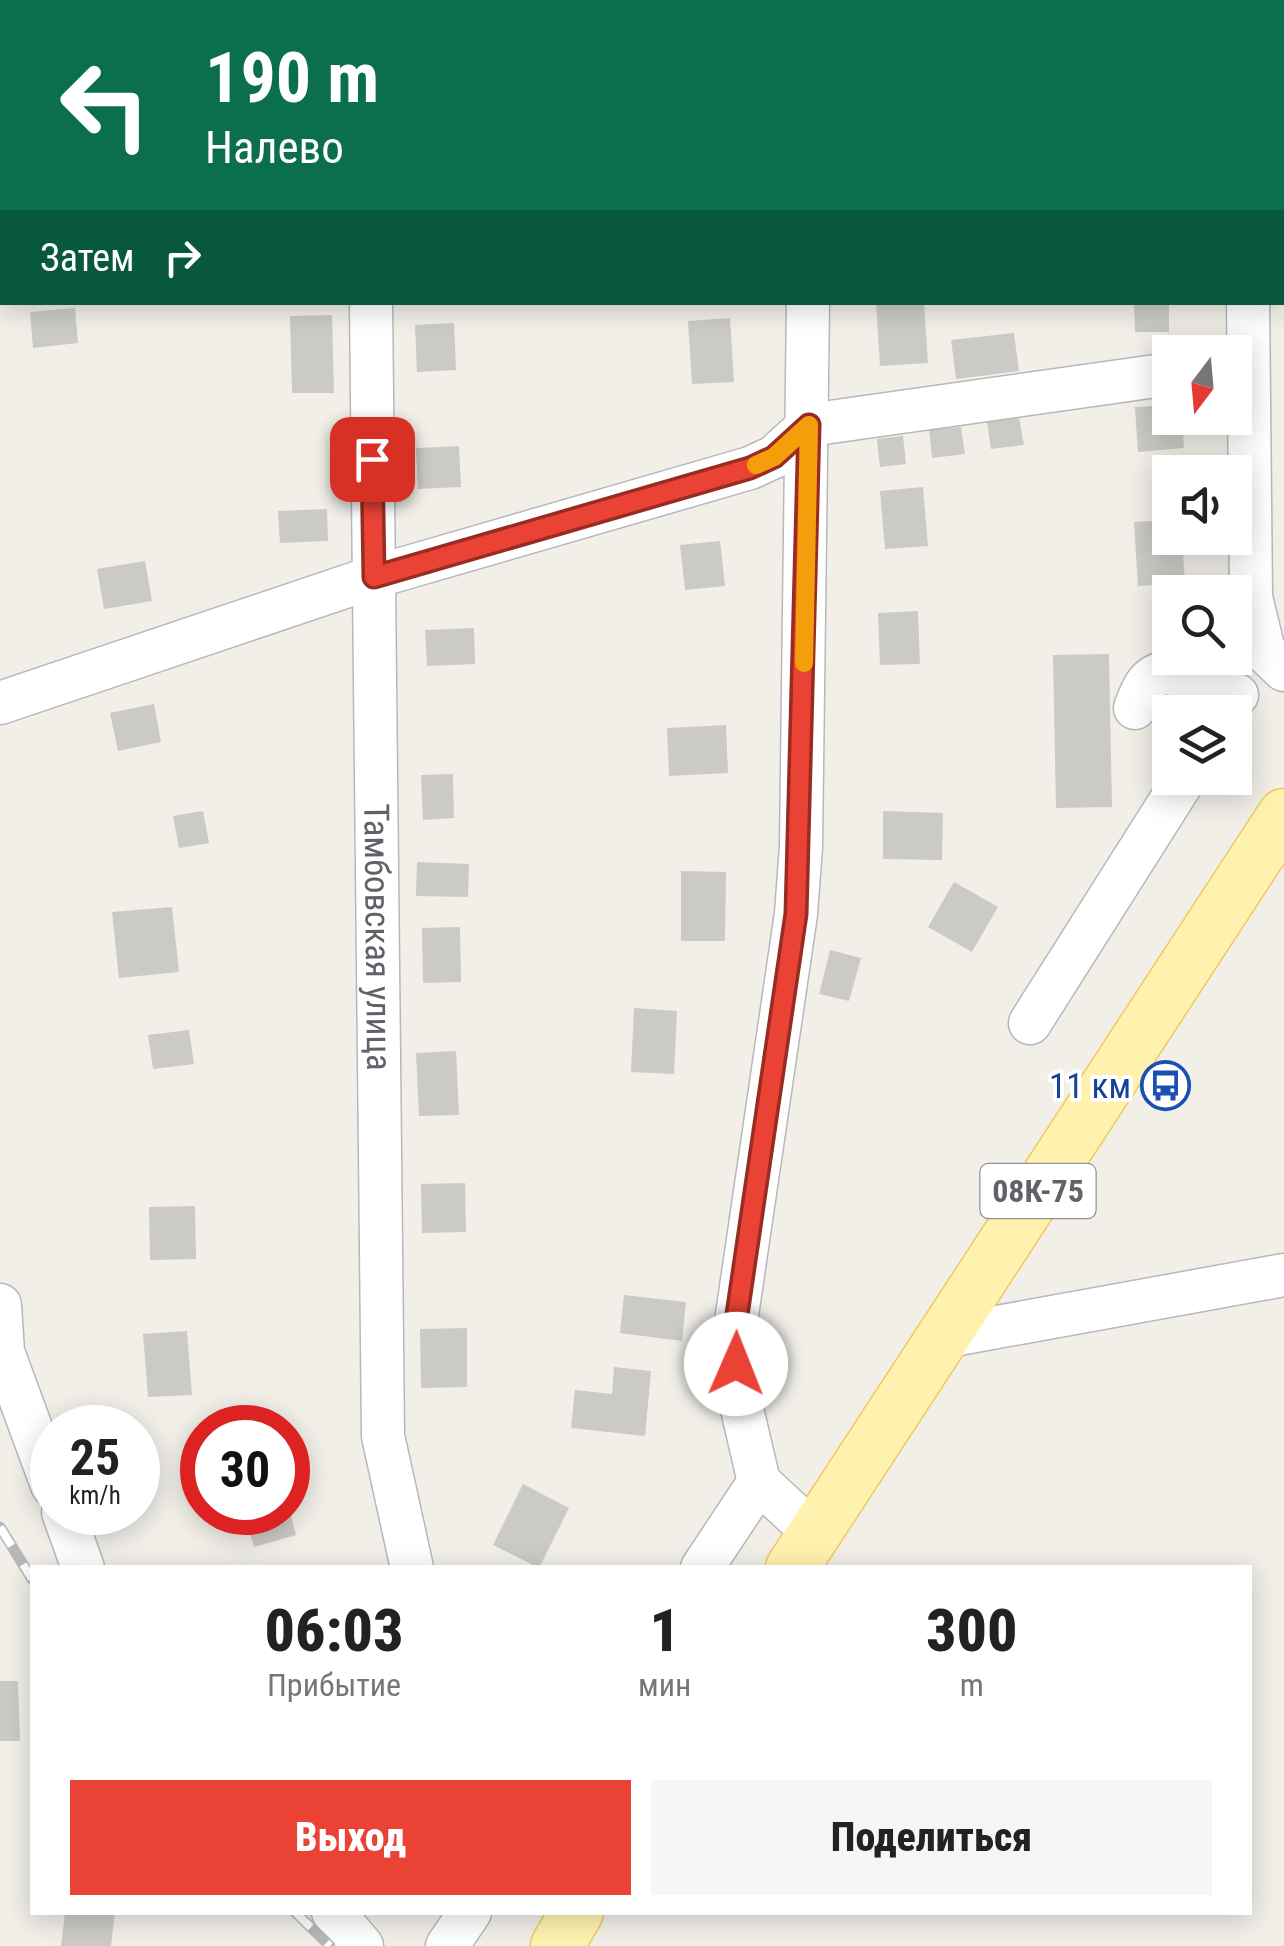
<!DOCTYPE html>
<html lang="ru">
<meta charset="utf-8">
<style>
:root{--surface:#fff;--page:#f6f6f6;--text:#222;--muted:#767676;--accent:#ea4335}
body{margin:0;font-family:"Roboto Condensed",sans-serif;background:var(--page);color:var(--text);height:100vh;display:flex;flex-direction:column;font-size:38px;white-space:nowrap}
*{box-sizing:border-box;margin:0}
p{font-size:32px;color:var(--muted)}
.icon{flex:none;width:55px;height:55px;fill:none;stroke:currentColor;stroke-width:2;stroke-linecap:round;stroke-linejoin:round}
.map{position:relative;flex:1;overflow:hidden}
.details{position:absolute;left:30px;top:1565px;width:1222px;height:350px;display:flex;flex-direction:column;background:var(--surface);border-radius:0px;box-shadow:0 5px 25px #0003}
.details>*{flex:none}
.banner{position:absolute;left:0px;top:0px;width:1285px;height:305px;box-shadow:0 5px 25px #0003;background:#0b6e4f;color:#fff;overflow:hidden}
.needle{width:65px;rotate:196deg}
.tools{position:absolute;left:1152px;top:335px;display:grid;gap:20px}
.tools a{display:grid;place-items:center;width:100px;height:100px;border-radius:0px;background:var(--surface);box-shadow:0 5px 25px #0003;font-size:50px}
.speed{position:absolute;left:30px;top:1405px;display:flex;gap:20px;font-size:50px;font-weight:700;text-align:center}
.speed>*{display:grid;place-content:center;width:130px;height:130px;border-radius:50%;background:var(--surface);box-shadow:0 5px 25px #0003;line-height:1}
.speed small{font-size:25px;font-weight:400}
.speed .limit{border:15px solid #d22;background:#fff;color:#111}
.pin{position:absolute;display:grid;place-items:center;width:85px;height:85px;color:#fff;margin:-42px;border-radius:20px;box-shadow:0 5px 15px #0006}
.me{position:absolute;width:110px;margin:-55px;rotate:1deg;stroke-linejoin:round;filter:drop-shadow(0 0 8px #0008)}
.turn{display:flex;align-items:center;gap:35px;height:210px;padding:0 40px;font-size:45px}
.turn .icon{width:130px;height:130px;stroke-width:2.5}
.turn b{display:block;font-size:70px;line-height:85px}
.then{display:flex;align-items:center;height:95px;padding:0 40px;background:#0003;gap:20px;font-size:38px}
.eta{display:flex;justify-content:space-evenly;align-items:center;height:170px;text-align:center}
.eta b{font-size:60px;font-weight:800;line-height:70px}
.cta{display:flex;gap:20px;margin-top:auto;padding:20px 40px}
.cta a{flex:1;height:115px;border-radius:0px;background:var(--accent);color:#fff;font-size:40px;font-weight:800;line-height:115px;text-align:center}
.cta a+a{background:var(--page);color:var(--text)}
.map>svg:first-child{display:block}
.building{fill:#cccac5}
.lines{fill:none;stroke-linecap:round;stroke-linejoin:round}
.minor-casing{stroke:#b5b8bc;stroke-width:45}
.major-casing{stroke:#f2c960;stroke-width:55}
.minor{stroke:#fff;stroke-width:42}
.major{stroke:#fff2af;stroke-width:52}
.rail-casing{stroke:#b6b7b8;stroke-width:11}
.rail{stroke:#fff;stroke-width:8;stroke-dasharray:22;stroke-linecap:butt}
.route-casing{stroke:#982c22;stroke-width:25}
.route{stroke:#ea4335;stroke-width:18}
.slow{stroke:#f59e0b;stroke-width:18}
.labels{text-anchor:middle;stroke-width:8;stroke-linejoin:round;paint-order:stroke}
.shield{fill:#fff;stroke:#8f9295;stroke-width:2.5}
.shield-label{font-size:32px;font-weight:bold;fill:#5f6368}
.street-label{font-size:35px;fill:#5f6368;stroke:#fff}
.transit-label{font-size:35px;fill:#164399;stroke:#fff;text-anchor:end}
</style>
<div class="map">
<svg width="1284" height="1946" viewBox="0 0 1284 1946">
<rect width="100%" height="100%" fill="#f1efe8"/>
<!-- building -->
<g class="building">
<polygon points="876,302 924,302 928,363 880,366"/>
<polygon points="1134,302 1169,302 1169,332 1135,332"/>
<polygon points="75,308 78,343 33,348 30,312"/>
<polygon points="332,315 334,393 292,393 290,316"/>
<polygon points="730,318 734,382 692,384 688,321"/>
<polygon points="454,323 456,370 417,372 415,325"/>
<polygon points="1014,333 1019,371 956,379 951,340"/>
<polygon points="1170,405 1170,418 1182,418 1184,448 1138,452 1135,407"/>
<polygon points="1019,417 1024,445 991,449 987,422"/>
<polygon points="961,427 965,454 932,458 929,430"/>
<polygon points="903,436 906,464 880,467 877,439"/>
<polygon points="459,446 461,487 418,489 416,448"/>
<polygon points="923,487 928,546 885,549 880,491"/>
<polygon points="327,509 328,541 280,543 278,511"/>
<polygon points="1170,520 1170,538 1182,538 1185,583 1138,586 1134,522"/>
<polygon points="720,541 725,586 685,590 680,545"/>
<polygon points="145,561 152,601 104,609 97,569"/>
<polygon points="918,611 920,664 880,665 878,613"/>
<polygon points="474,628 475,664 427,666 425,630"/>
<polygon points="1109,654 1112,807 1056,808 1053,655"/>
<polygon points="154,704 161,742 118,751 110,713"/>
<polygon points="726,725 728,773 669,776 667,728"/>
<polygon points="453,774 454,818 423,820 421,775"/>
<polygon points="203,811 209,843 179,848 173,816"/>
<polygon points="883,811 943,813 942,860 883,859"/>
<polygon points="417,862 469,864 468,897 416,896"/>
<polygon points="681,871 726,872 725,941 681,941"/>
<polygon points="954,882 998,907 972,952 928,927"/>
<polygon points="172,907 179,972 119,978 112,912"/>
<polygon points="460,927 461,982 423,983 422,928"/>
<polygon points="830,950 861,958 849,1001 819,994"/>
<polygon points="634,1008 677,1011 674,1074 631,1072"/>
<polygon points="189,1030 194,1064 153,1069 148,1035"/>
<polygon points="456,1051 459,1115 419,1116 416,1053"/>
<polygon points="465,1183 466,1232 422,1233 421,1184"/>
<polygon points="195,1206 196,1259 150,1260 149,1207"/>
<polygon points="624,1295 686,1302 682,1341 620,1333"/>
<polygon points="467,1328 467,1387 421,1388 420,1329"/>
<polygon points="187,1331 192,1395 148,1397 143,1334"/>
<polygon points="614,1367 651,1371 645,1436 571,1428 575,1390 612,1394"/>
<polygon points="523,1484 569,1508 539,1568 493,1545"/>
<polygon points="244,1512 290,1512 296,1535 254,1547"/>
<polygon points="0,1681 18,1681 20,1741 0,1741"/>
<polygon points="65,1912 115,1912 111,1946 61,1946"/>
</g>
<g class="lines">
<defs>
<g id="minor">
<polyline points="367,0 367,2"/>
<polyline points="806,0 806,2"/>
<polyline points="1252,2 1252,0"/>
<path id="s1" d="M371,302L383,1436L412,1568"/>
<polyline points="808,302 801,846 796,914 734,1335 742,1409 759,1482 814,1533"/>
<polyline points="1248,302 1251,597 1264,651 1284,670"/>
<polyline points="0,703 374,577 750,468 774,457 809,425 1170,374"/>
<path d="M1135,708C1142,690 1146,676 1166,672L1237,695"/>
<polyline points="1030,1023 1185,778"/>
<polyline points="0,1305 3,1352 52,1485"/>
<polyline points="942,1337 1284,1275"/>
<polyline points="63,1512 83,1568"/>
<polyline points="702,1568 759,1482"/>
<polyline points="333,1912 362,1946"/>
<polyline points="447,1946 470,1912"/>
</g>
<g id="major">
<polyline points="792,1568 1284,815"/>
<polyline points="557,1946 577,1912"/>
</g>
</defs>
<!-- minor casing -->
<use href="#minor" class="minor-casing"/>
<!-- major casing -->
<use href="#major" class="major-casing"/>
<!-- minor -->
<use href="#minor" class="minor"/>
<!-- major -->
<use href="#major" class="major"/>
<defs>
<g id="rail">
<polyline points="0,1527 32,1579"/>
<polyline points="295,1912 330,1946"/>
</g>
</defs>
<!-- rail casing -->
<use href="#rail" class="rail-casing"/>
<!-- rail -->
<use href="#rail" class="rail"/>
</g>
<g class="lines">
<defs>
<polyline id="route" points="372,459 374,577 750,468 774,457 809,425 796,914 734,1335 736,1364"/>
</defs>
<!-- route casing -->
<use href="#route" class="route-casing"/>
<!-- route -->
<use href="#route" class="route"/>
<!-- slow -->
<polyline class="slow" points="756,465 774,457 809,425 804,663"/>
</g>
<!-- icons -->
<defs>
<symbol id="bus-ring" viewBox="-11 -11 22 22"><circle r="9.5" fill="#fff" stroke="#1a4fb4" stroke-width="1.5"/><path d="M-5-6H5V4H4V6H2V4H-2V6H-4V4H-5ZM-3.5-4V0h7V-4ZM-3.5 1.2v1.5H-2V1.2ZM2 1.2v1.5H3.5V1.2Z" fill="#1a4fb4"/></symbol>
</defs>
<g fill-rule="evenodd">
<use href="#bus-ring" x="1138" y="1058" width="55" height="55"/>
</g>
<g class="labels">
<!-- shield labels -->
<rect class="shield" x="980.5" y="1164" width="115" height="54" rx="8"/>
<g class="shield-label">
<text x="1038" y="1202">08К-75</text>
</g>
<!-- street labels -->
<g class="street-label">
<text dy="12" stroke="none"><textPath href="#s1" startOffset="635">Тамбовская улица</textPath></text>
</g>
<!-- transit labels -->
<g class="transit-label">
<text x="1131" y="1098">11 км</text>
</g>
</g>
</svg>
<div class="tools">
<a><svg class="needle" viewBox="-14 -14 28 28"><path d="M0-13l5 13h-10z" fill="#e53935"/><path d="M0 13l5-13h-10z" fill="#767676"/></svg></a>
<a><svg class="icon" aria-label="sound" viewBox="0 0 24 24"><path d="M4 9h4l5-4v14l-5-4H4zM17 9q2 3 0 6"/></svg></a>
<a><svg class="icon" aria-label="search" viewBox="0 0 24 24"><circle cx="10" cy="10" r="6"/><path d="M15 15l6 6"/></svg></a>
<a><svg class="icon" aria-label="layers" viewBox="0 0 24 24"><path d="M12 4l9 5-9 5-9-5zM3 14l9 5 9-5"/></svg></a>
</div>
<div class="speed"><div>25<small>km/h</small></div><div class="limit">30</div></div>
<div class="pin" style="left:372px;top:459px;background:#d93025"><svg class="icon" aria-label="arrive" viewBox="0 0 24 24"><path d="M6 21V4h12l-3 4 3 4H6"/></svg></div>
<svg class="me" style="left:736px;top:1364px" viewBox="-20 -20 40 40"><circle r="19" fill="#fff"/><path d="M0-13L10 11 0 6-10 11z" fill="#ea4335"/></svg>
<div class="banner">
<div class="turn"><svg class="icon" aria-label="left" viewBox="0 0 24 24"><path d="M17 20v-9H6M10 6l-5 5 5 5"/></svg><div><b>190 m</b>Налево</div></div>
<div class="then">Затем<svg class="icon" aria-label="right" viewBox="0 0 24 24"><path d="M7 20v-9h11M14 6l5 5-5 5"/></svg></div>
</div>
<section class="details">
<div class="eta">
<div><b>06:03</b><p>Прибытие</p></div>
<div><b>1</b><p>мин</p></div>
<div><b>300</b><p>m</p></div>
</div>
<div class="cta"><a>Выход</a><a>Поделиться</a></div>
</section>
</div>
